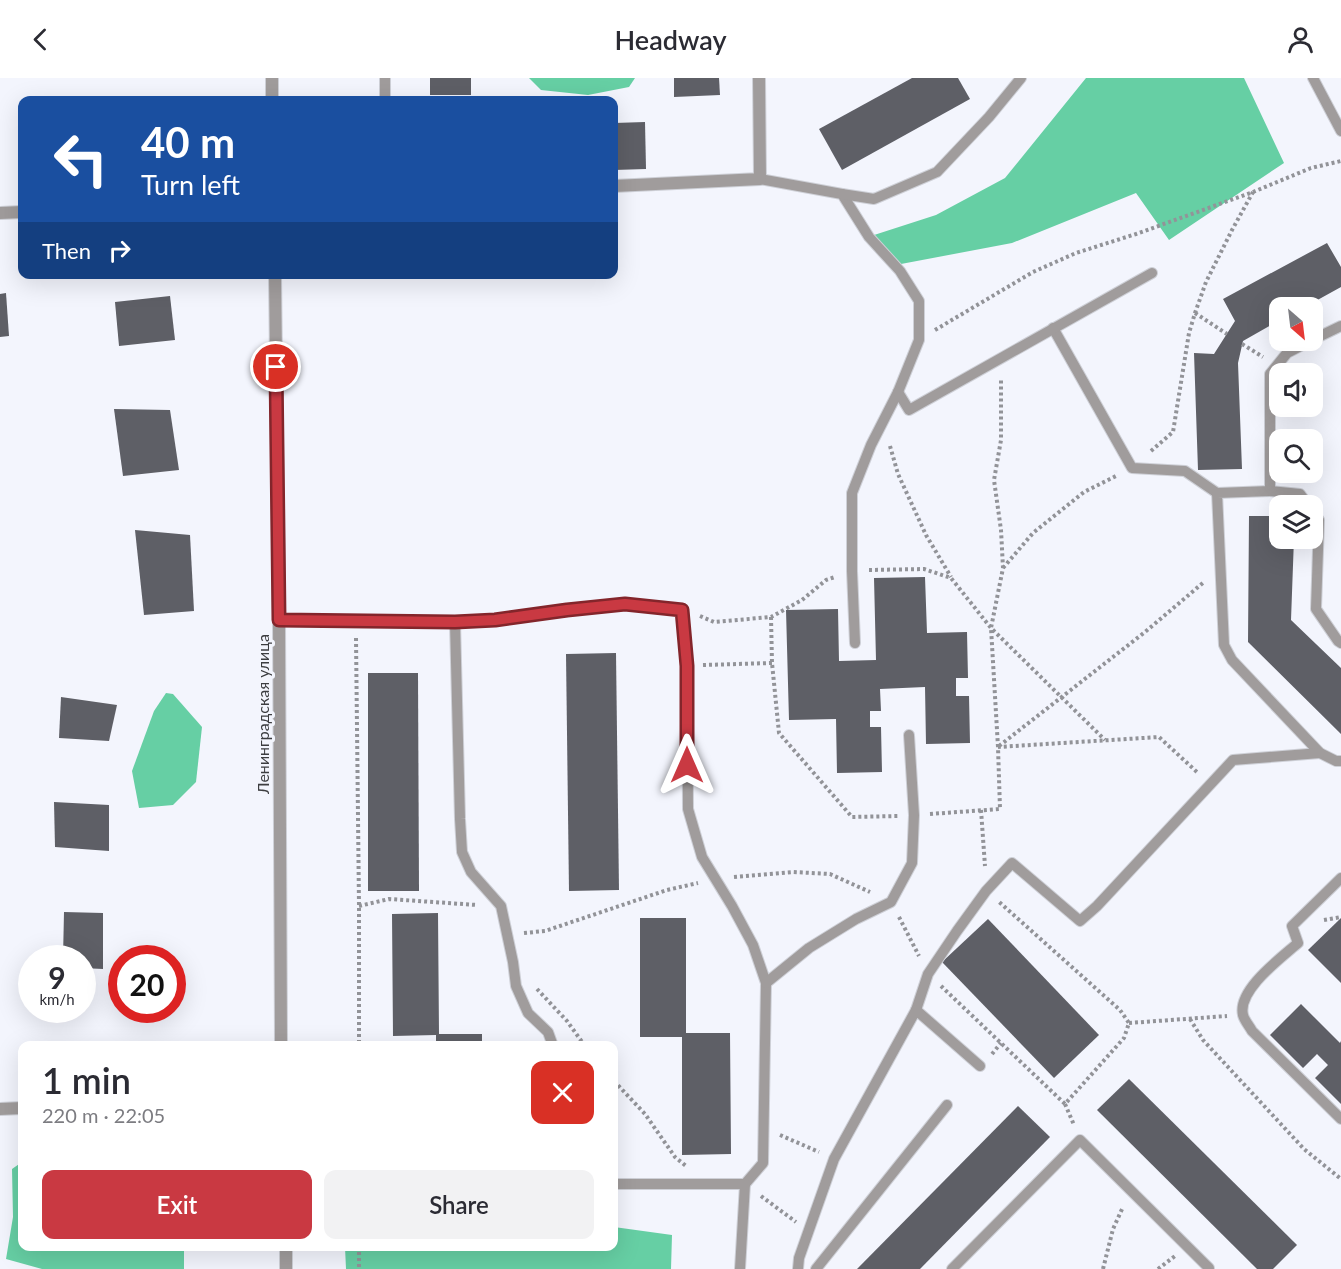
<!DOCTYPE html>
<meta charset="utf-8">
<style>
:root{--surface:#fff;--page:#f2f2f3;--text:#2b2b33;--muted:#7c7c81;--accent:#c93942}
body{margin:0;font-family:Lato,sans-serif;background:var(--page);color:var(--text);height:100vh;display:flex;flex-direction:column;font-size:22px;white-space:nowrap}
*{box-sizing:border-box;margin:0}
p{font-size:20px;color:var(--muted)}
.icon{flex:none;width:33px;height:33px;fill:none;stroke:currentColor;stroke-width:2;stroke-linecap:round;stroke-linejoin:round}
.map{position:relative;flex:1;overflow:hidden}
.sheet{position:absolute;left:18px;top:963px;width:600px;height:210px;display:flex;flex-direction:column;background:var(--surface);border-radius:12px;box-shadow:0 6px 24px #0002}
.sheet>*{flex:none}
.banner{position:absolute;left:18px;top:18px;width:600px;height:183px;border-radius:12px;box-shadow:0 6px 24px #0002;background:#1a4fa0;color:#fff;overflow:hidden}
.needle{width:39px;rotate:152deg}
.fabs{position:absolute;left:1269px;top:219px;display:grid;gap:12px}
.fabs a{display:grid;place-items:center;width:54px;height:54px;border-radius:12px;background:var(--surface);box-shadow:0 6px 24px #0002;font-size:30px}
.speed{position:absolute;left:18px;top:867px;display:flex;gap:12px;font-size:30px;font-weight:700;text-align:center}
.speed>*{display:grid;place-content:center;width:78px;height:78px;border-radius:50%;background:var(--surface);box-shadow:0 6px 24px #0002;line-height:1}
.speed small{font-size:15px;font-weight:400}
.speed .limit{border:9px solid #d22;background:#fff;color:#111}
.pin{position:absolute;display:grid;place-items:center;width:51px;height:51px;color:#fff;margin:-26px;border:3px solid #fff;border-radius:50%;box-shadow:0 2px 6px #0007}
.me{position:absolute;width:66px;margin:-33px;rotate:0deg;stroke-linejoin:round;filter:drop-shadow(0 0 4px #0008)}
.turn{display:flex;align-items:center;gap:21px;height:126px;padding:0 24px;font-size:27px}
.turn .icon{width:78px;height:78px;stroke-width:2.5}
.turn b{display:block;font-size:42px;line-height:51px}
.then{display:flex;align-items:center;height:57px;padding:0 24px;background:#0003;gap:12px;font-size:22px}
.round{display:grid;place-items:center;flex:none;width:63px;height:63px;border-radius:12px;background:var(--page)}
.summary{display:flex;align-items:center;justify-content:space-between;height:102px;padding:0 24px}
h1{font-size:36px;font-weight:600;line-height:45px}
.action{display:flex;gap:12px;margin-top:auto;padding:12px 24px}
.action a{flex:1;height:69px;border-radius:12px;background:var(--accent);color:#fff;font-size:24px;font-weight:600;line-height:69px;text-align:center}
.action a+a{background:var(--page);color:var(--text)}
header{display:flex;justify-content:space-between;align-items:center;height:78px;padding:0 24px;background:var(--surface);font-size:27px;font-weight:600}
.map>svg:first-child{display:block}
.forest{fill:#66cfa4}
.building{fill:#5e5f66}
.lines{fill:none;stroke-linecap:round;stroke-linejoin:round}
.service-casing{stroke:#ced0d7;stroke-width:12}
.minor-casing{stroke:#ced0d7;stroke-width:14}
.path{stroke:#929398;stroke-width:4;stroke-dasharray:3 3;stroke-linecap:butt}
.service{stroke:#a09c9c;stroke-width:10}
.minor{stroke:#a09c9c;stroke-width:12}
.route-casing{stroke:#83252b;stroke-width:15}
.route{stroke:#c93942;stroke-width:10}
.labels{text-anchor:middle;stroke-width:6;stroke-linejoin:round;paint-order:stroke}
.street-label{font-size:16px;fill:#3c3d40;stroke:#f3f5fd}
</style>
<header><svg class="icon" aria-label="back" viewBox="0 0 24 24"><path d="M15 5l-7 7 7 7"/></svg>Headway<svg class="icon" aria-label="person" viewBox="0 0 24 24"><circle cx="12" cy="8" r="4"/><path d="M4 21q1-7 8-7t8 7"/></svg></header>
<div class="map">
<svg width="1341" height="1191" viewBox="0 0 1341 1191">
<rect width="100%" height="100%" fill="#f3f5fd"/>
<!-- forest -->
<g class="forest">
<polygon points="529,0 635,0 629,9 588,17 541,12"/>
<polygon points="1086,0 1244,0 1284,85 1169,162 1136,115 1012,165 901,186 871,158 936,137 1005,100"/>
<polygon points="166,615 173,616 202,649 196,704 173,727 139,730 132,693 154,633"/>
<polygon points="22,1084 22,1168 184,1169 184,1191 42,1191 6,1181 13,1139 12,1091"/>
<polygon points="614,1149 672,1157 671,1191 346,1191 345,1169 614,1168"/>
</g>
<!-- building -->
<g class="building">
<rect x="430" y="0" width="41" height="17"/>
<polygon points="674,0 719,0 720,17 674,19"/>
<polygon points="912,0 958,0 970,21 842,92 819,51"/>
<polygon points="645,44 646,91 614,92 614,45"/>
<polygon points="1327,165 1341,189 1341,209 1303,230 1280,230 1280,242 1243,263 1238,285 1242,391 1198,392 1194,275 1214,276 1235,243 1223,221"/>
<polygon points="6,215 9,258 0,259 0,216"/>
<polygon points="170,218 175,262 119,268 115,224"/>
<polygon points="114,331 170,332 179,392 123,398"/>
<polygon points="1249,438 1280,438 1280,460 1294,460 1291,542 1341,590 1341,656 1248,564"/>
<polygon points="135,452 190,457 194,533 144,537"/>
<polygon points="925,499 927,555 967,554 968,600 956,600 956,618 969,618 970,665 926,666 925,609 880,611 881,633 870,633 870,649 881,649 882,694 837,695 836,641 789,642 786,532 838,531 839,583 876,582 874,500"/>
<polygon points="616,575 619,812 569,813 566,576"/>
<polygon points="368,595 418,595 419,813 368,813"/>
<polygon points="61,619 117,627 109,663 59,660"/>
<polygon points="54,724 109,727 109,773 55,769"/>
<polygon points="64,834 103,835 103,891 82,890 82,880 63,880"/>
<polygon points="438,835 439,956 482,956 482,968 436,968 436,957 393,958 392,836"/>
<polygon points="640,840 686,840 686,955 730,955 731,1076 682,1077 682,959 640,959"/>
<polygon points="1341,840 1341,905 1308,872"/>
<polygon points="988,841 1099,957 1054,1000 942,884"/>
<polygon points="1301,926 1340,965 1341,963 1341,1026 1315,1000 1328,987 1317,976 1303,990 1270,957"/>
<polygon points="1129,1001 1297,1167 1273,1191 1257,1191 1097,1032"/>
<polygon points="1018,1028 1050,1059 920,1191 857,1191"/>
</g>
<g class="lines">
<defs>
<g id="service">
<polyline points="385,0 385,22"/>
<polyline points="1313,0 1341,53"/>
<polyline points="760,101 842,116 869,159 900,193 919,223 919,262 898,314 871,367 852,415 852,493 855,565"/>
<polyline points="842,116 874,121 937,94 989,39 1021,0"/>
<polyline points="1053,250 1132,390 1185,393 1217,415"/>
<polyline points="1312,262 1287,275 1270,296 1270,413 1217,415 1224,567 1232,582 1320,675 1336,683 1341,683"/>
<polyline points="1312,262 1341,248"/>
<polyline points="898,314 909,332 1152,195"/>
<polyline points="1270,413 1300,416 1309,428"/>
<polyline points="1312,433 1319,442 1316,531 1338,563 1341,565"/>
<polyline points="279,542 455,544 495,542 567,532 625,526 682,532 687,588 688,731 702,779 732,828 753,867 766,905 763,1085 745,1106"/>
<polyline points="455,544 460,741 462,774 471,794 501,828 513,884 516,908 528,935 548,954 553,968"/>
<path d="M1341,800L1292,848L1298,865C1281,880 1237,912 1243,937C1244,942 1250,949 1252,953L1341,1041"/>
<polyline points="766,905 809,870 856,841 891,824 912,785 914,737 909,657"/>
<polyline points="916,932 928,896 957,853 986,813 1012,785 1080,843 1097,828 1233,682 1320,675"/>
<polyline points="614,1106 745,1106 740,1191"/>
<polyline points="798,1191 799,1180 834,1081 916,932 980,988"/>
<polyline points="816,1191 947,1027"/>
<polyline points="952,1191 1080,1062 1209,1190"/>
</g>
<g id="minor">
<polyline points="272,0 272,22"/>
<polyline points="614,108 760,101 759,0"/>
<polyline points="0,135 22,134"/>
<polyline points="275,196 279,542 281,968"/>
<polyline points="0,1031 22,1030"/>
<polyline points="286,1168 286,1191"/>
</g>
</defs>
<!-- service casing -->
<use href="#service" class="service-casing"/>
<!-- minor casing -->
<use href="#minor" class="minor-casing"/>
<!-- path -->
<g class="path">
<polyline points="1195,235 1227,256"/>
<polyline points="935,252 1033,194 1076,175 1136,156 1253,114 1311,90 1341,83"/>
<polyline points="1242,266 1263,279"/>
<polyline points="890,368 898,396 926,457 951,499"/>
<polyline points="1151,373 1173,354 1189,255 1195,235 1206,204 1232,152 1253,114"/>
<polyline points="1003,490 1033,455 1084,414 1118,397"/>
<polyline points="869,492 924,491 951,500 991,550 1105,662"/>
<polyline points="700,538 714,544 771,539 802,522 826,502 835,499"/>
<polyline points="771,539 772,585 779,655 852,739 899,738"/>
<polyline points="356,560 359,828 359,968"/>
<polyline points="703,587 772,585"/>
<polyline points="999,668 1145,554 1204,504"/>
<polyline points="998,669 991,550 1003,490 1001,452 994,402 1001,362 1001,300"/>
<polyline points="981,732 985,788"/>
<polyline points="930,736 1000,731 998,669 1159,659 1198,695"/>
<polyline points="734,799 793,794 830,796 870,814"/>
<polyline points="359,828 389,821 477,827"/>
<polyline points="899,839 919,878"/>
<polyline points="1324,842 1341,839"/>
<polyline points="524,855 545,853 667,812 698,805"/>
<polyline points="941,908 1065,1026 1124,960 1129,945 1120,932 998,823"/>
<polyline points="537,911 567,943 585,968"/>
<polyline points="1190,941 1203,962 1304,1071 1341,1101"/>
<polyline points="1129,945 1227,938"/>
<polyline points="992,976 1001,965"/>
<polyline points="614,1003 645,1036 675,1079 686,1088"/>
<polyline points="1065,1026 1074,1047"/>
<polyline points="780,1057 819,1074"/>
<polyline points="761,1118 796,1144"/>
<polyline points="359,1168 359,1191"/>
<polyline points="1103,1191 1113,1151 1123,1129"/>
<polyline points="1158,1191 1175,1178"/>
</g>
<!-- service -->
<use href="#service" class="service"/>
<!-- minor -->
<use href="#minor" class="minor"/>
</g>
<g class="lines">
<defs>
<polyline id="route" points="276,289 279,542 455,544 495,542 567,532 625,526 682,532 687,588 687,687"/>
</defs>
<!-- route casing -->
<use href="#route" class="route-casing"/>
<!-- route -->
<use href="#route" class="route"/>
</g>
<g class="labels">
<!-- street labels -->
<g class="street-label">
<text transform="translate(263 636) rotate(-90)" y="6">Ленинградская улица</text>
</g>
</g>
</svg>
<div class="fabs">
<a><svg class="needle" viewBox="-14 -14 28 28"><path d="M0-13l5 13h-10z" fill="#e53935"/><path d="M0 13l5-13h-10z" fill="#7c7c81"/></svg></a>
<a><svg class="icon" aria-label="sound" viewBox="0 0 24 24"><path d="M4 9h4l5-4v14l-5-4H4zM17 9q2 3 0 6"/></svg></a>
<a><svg class="icon" aria-label="search" viewBox="0 0 24 24"><circle cx="10" cy="10" r="6"/><path d="M15 15l6 6"/></svg></a>
<a><svg class="icon" aria-label="layers" viewBox="0 0 24 24"><path d="M12 4l9 5-9 5-9-5zM3 14l9 5 9-5"/></svg></a>
</div>
<div class="speed"><div>9<small>km/h</small></div><div class="limit">20</div></div>
<div class="pin" style="left:276px;top:289px;background:#d93025"><svg class="icon" aria-label="arrive" viewBox="0 0 24 24"><path d="M6 21V4h12l-3 4 3 4H6"/></svg></div>
<svg class="me" style="left:687px;top:687px" viewBox="-20 -20 40 40"><path d="M0-17L14 15 0 8-14 15z" fill="#c93942" stroke="#fff" stroke-width="4"/></svg>
<div class="banner">
<div class="turn"><svg class="icon" aria-label="left" viewBox="0 0 24 24"><path d="M17 20v-9H6M10 6l-5 5 5 5"/></svg><div><b>40 m</b>Turn left</div></div>
<div class="then">Then<svg class="icon" aria-label="right" viewBox="0 0 24 24"><path d="M7 20v-9h11M14 6l5 5-5 5"/></svg></div>
</div>
<section class="sheet">
<div class="summary"><div><h1>1 min</h1><p>220 m · 22:05</p></div><a class="round" style="background:#d93025;color:#fff"><svg class="icon" aria-label="close" viewBox="0 0 24 24"><path d="M6 6l12 12M18 6L6 18"/></svg></a></div>
<div class="action"><a>Exit</a><a>Share</a></div>
</section>
</div>
